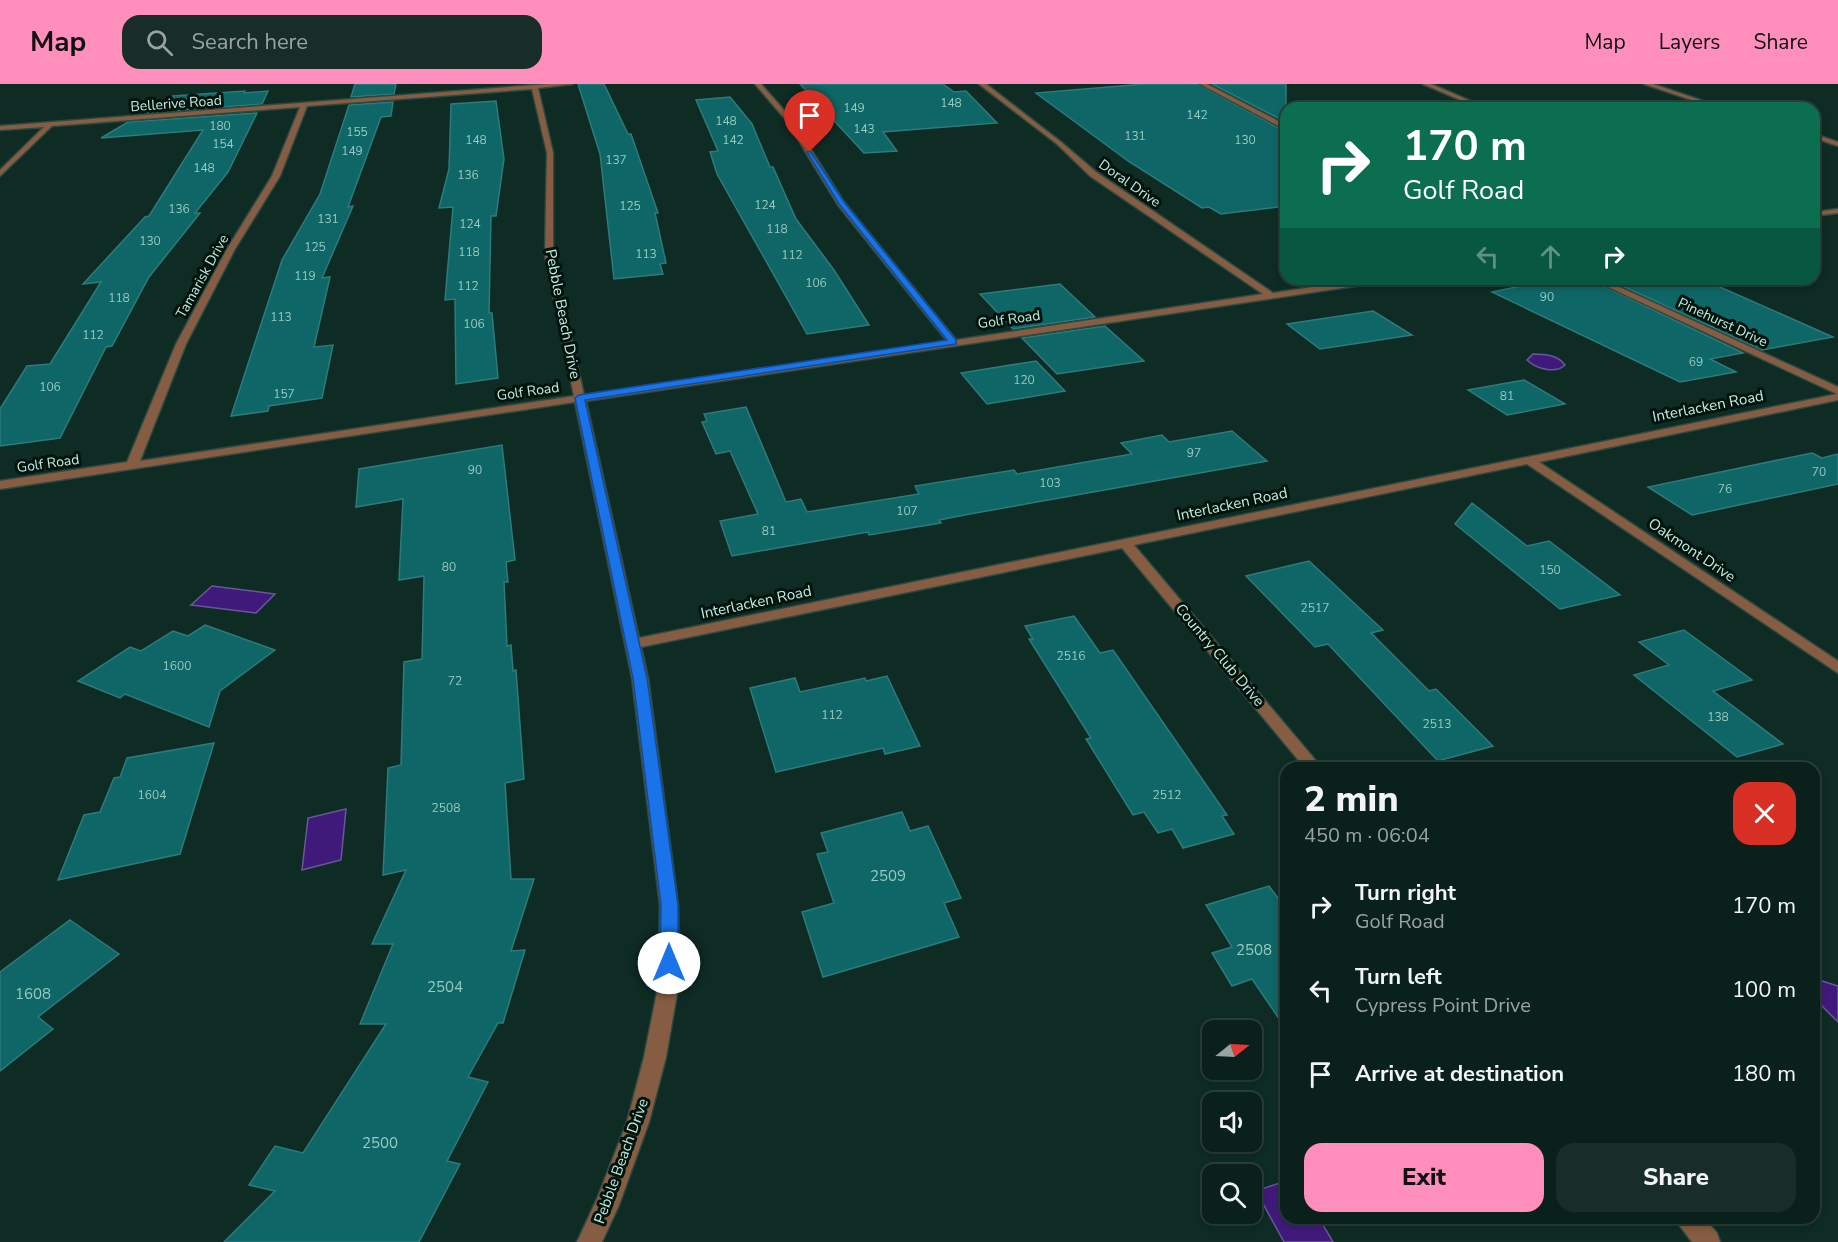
<!DOCTYPE html>
<meta charset="utf-8">
<style>
:root{--surface:#0a201b;--page:#182d28;--text:#f1f3f6;--muted:#99a3a3;--line:#2a3e3a;--accent:#fe8ebc}
body{margin:0;font-family:"Nunito Sans",sans-serif;background:var(--page);color:var(--text);height:100vh;display:flex;flex-direction:column;font-size:22px;white-space:nowrap}
*{box-sizing:border-box;margin:0}
p{font-size:20px;color:var(--muted)}
.icon{flex:none;width:33px;height:33px;fill:none;stroke:currentColor;stroke-width:2;stroke-linecap:round;stroke-linejoin:round}
.map{position:relative;flex:1;overflow:hidden}
.sheet{position:absolute;left:1280px;top:678px;width:540px;height:462px;display:flex;flex-direction:column;background:var(--surface);border-radius:18px;box-shadow:0 3px 9px #0003,0 0 0 2px var(--line)}
.sheet>*{flex:none}
.banner{position:absolute;left:1280px;top:18px;width:540px;height:183px;border-radius:18px;box-shadow:0 3px 9px #0003,0 0 0 2px var(--line);background:#0b6e4f;color:#fff;overflow:hidden}
.needle{width:39px;rotate:72deg}
.tools{position:absolute;left:1202px;top:936px;display:grid;gap:12px}
.tools a{display:grid;place-items:center;width:60px;height:60px;border-radius:12px;background:var(--surface);box-shadow:0 3px 9px #0003,0 0 0 2px var(--line);font-size:30px}
.pin{position:absolute;display:grid;place-items:center;width:51px;height:51px;color:#fff;margin:-62px -26px;border-radius:50% 50% 50% 0;rotate:-45deg;box-shadow:0 0 6px #0007}
.pin .icon{rotate:45deg}
.me{position:absolute;width:66px;margin:-33px;rotate:0deg;stroke-linejoin:round;filter:drop-shadow(0 0 4px #0008)}
.turn{display:flex;align-items:center;gap:21px;height:126px;padding:0 24px;font-size:27px}
.turn .icon{width:78px;height:78px;stroke-width:2.5}
.turn b{display:block;font-size:42px;line-height:51px}
.lanes{display:flex;align-items:center;height:57px;padding:0 24px;background:#0003;justify-content:center;gap:30px;direction:ltr}
.lanes .off{opacity:.35}
.round{display:grid;place-items:center;flex:none;width:63px;height:63px;border-radius:18px;background:var(--page)}
.overview{display:flex;align-items:center;justify-content:space-between;height:102px;padding:0 24px}
h1{font-size:36px;font-weight:800;line-height:45px}
.button{display:flex;gap:12px;margin-top:auto;padding:12px 24px}
.button a{flex:1;height:69px;border-radius:18px;background:var(--accent);color:#111;font-size:24px;font-weight:800;line-height:69px;text-align:center}
.button a+a{background:var(--page);color:var(--text)}
ul{padding:0;list-style:none}
li{display:flex;align-items:center;gap:18px;height:84px;padding:0 24px}
li div{flex:1}
li b{display:block;font-size:22px}
li em{font-style:normal}
header{display:flex;align-items:center;gap:36px;box-sizing:border-box;height:84px;padding:0 30px;background:var(--accent);color:#111}
header strong{font-size:28px}
nav{display:flex;gap:33px;margin-inline-start:auto;font-size:21px}
.search{width:420px;height:54px;background:var(--page);display:flex;align-items:center;gap:15px;box-sizing:border-box;padding:0 21px;border-radius:18px;color:var(--muted);font-size:22px}
.map>svg:first-child{display:block}
.water{fill:#401a7a;stroke:#675998;stroke-width:1.5}
.building{fill:#0f6666;stroke:#2d7b7b;stroke-width:1.5}
.lines{fill:none;stroke-linecap:round;stroke-linejoin:round}
.minor-casing{stroke:#2b4a42;stroke-width:3}
.minor{fill:#865d42;fill-rule:evenodd}
.route{fill:#1a73e8;stroke:#114b97;stroke-width:1.5}
.labels{text-anchor:middle;stroke-width:6;stroke-linejoin:round;paint-order:stroke}
.number-label{font-size:12px;fill:#95cac1}
.far-street-label{font-size:14px;fill:#c2ecdf;stroke:#00130d}
.street-label{font-size:15px;fill:#c2ecdf;stroke:#00130d}
.near-number-label{font-size:15px;fill:#95cac1}
</style>
<header>
<strong>Map</strong>
<div class="search"><svg class="icon" aria-label="search" viewBox="0 0 24 24"><circle cx="10" cy="10" r="6"/><path d="M15 15l6 6"/></svg>Search here</div>
<nav><a>Map</a><a>Layers</a><a>Share</a></nav>
</header>
<div class="map">
<svg width="1838" height="1158" viewBox="0 0 1838 1158">
<rect width="100%" height="100%" fill="#0e2b24"/>
<!-- water -->
<g class="water">
<path d="M1533,270C1545,270 1558,271 1565,281C1556,290 1536,285 1527,276Z"/>
<polygon points="212,502 275,510 256,529 191,521"/>
<polygon points="346,725 341,776 302,786 308,734"/>
<polygon points="1822,897 1838,902 1838,938 1814,914 1814,900"/>
<polygon points="1285,1097 1286,1134 1319,1134 1333,1158 1284,1158 1256,1107"/>
</g>
<!-- building -->
<g class="building">
<polygon points="355,0 396,0 394,10 351,13"/>
<polygon points="578,0 604,0 628,50 631,50 658,129 655,129 666,179 660,180 663,190 614,195 600,70"/>
<polygon points="800,0 943,0 954,8 966,7 997,39 883,48 897,67 864,69"/>
<polygon points="1144,0 1198,0 1286,48 1286,122 1221,130 1209,123 1202,124 1128,77 1036,9"/>
<polygon points="1212,0 1286,0 1286,38"/>
<polygon points="245,7 244,9 268,7 262,20 144,29 173,12"/>
<polygon points="730,13 752,40 770,83 773,83 796,135 834,186 869,241 807,250 717,90 710,68 718,67 696,16"/>
<polygon points="496,17 504,75 496,132 491,132 489,229 492,229 498,294 456,300 455,215 445,216 453,123 439,124 449,85 451,20"/>
<polygon points="393,18 391,32 381,33 348,123 353,122 322,194 330,193 314,263 333,261 322,314 269,322 268,327 231,332 282,176 320,110 349,21"/>
<polygon points="257,29 228,88 195,129 200,129 149,193 112,262 106,263 60,354 0,362 0,325 27,282 50,280 101,198 83,200 145,133 149,132 203,46 101,54 128,38"/>
<polygon points="1556,195 1589,195 1743,269 1710,275 1736,288 1680,298 1492,208"/>
<polygon points="1607,195 1702,195 1833,253 1762,266"/>
<polygon points="1060,200 1095,233 1013,245 980,210"/>
<polygon points="1373,227 1412,251 1320,265 1287,240"/>
<polygon points="1105,242 1144,277 1057,290 1022,254"/>
<polygon points="1036,277 1065,307 987,320 961,289"/>
<polygon points="1524,296 1565,320 1507,331 1468,306"/>
<polygon points="746,323 786,418 801,415 807,428 919,410 915,402 1014,386 1017,390 1132,370 1121,359 1162,351 1169,358 1232,347 1267,377 970,430 939,436 941,439 869,451 868,448 732,472 720,437 758,430 730,367 716,370 702,338 707,337 704,330"/>
<polygon points="502,361 515,476 506,478 508,498 504,498 507,562 511,561 513,587 516,586 524,695 505,699 511,795 534,795 511,867 525,866 503,939 498,939 468,993 488,998 447,1077 460,1080 419,1158 224,1158 275,1107 249,1101 275,1062 303,1069 386,940 360,940 393,860 372,860 406,786 383,791 388,684 401,681 404,578 422,575 424,492 399,496 403,415 356,423 359,385"/>
<polygon points="1812,369 1822,374 1838,370 1838,400 1692,431 1648,403"/>
<polygon points="1472,419 1527,462 1549,457 1620,511 1560,525 1455,440"/>
<polygon points="1309,477 1383,546 1371,549 1429,607 1436,605 1493,662 1438,677 1328,560 1315,563 1246,492"/>
<polygon points="1074,532 1100,569 1113,566 1227,731 1222,732 1234,750 1183,764 1172,745 1158,749 1144,728 1133,731 1086,655 1091,654 1029,555 1033,555 1025,542"/>
<polygon points="205,541 275,566 220,607 209,643 125,610 120,614 78,597 130,563 141,567 173,547 188,552"/>
<polygon points="1684,546 1752,596 1713,607 1783,660 1737,673 1634,591 1669,581 1639,558"/>
<polygon points="887,592 920,662 885,670 883,664 776,688 750,604 795,594 800,608 865,594 866,597"/>
<polygon points="214,659 180,770 58,796 84,731 100,728 114,694 120,693 127,674"/>
<polygon points="902,728 910,747 928,742 961,814 944,819 959,853 823,893 802,828 834,819 817,770 828,768 821,749"/>
<polygon points="1269,802 1286,825 1286,945 1252,895 1232,902 1212,869 1232,863 1206,821"/>
<polygon points="70,836 119,870 38,933 53,945 0,987 0,888"/>
</g>
<g class="lines">
<defs>
<g id="minor">
<path d="M548,0H573L538,4L553,69V172L584,311L947,257L838,121L786,36L755,0H761L791,34L844,118L956,256L1263,210L1090,92L1057,60L979,0H986L1061,58L1096,88L1273,209L1364,195H1386L1382,198L586,317L639,554L1837,310L1591,195H1602L1838,303V316L1539,378L1838,577V589L1527,380L1134,461L1322,684H1305L1122,464L641,563L648,594L678,821L679,898L666,973L649,1038L619,1121L602,1158H577L597,1115L627,1038L644,973L659,898L660,821L632,594L575,318L0,405V397L127,378L176,260L227,165L272,92L300,23L52,42L0,92V86L44,43L0,46V42ZM532,5L547,69L545,172L574,312L140,377L186,260L235,165L280,92L307,22Z"/>
<polygon points="1200,0 1207,0 1286,41 1286,46"/>
<polygon points="1423,0 1431,0 1487,24 1479,24"/>
<polygon points="1644,0 1653,0 1724,24 1715,24"/>
<polygon points="1814,50 1838,58 1838,62 1814,54"/>
<polygon points="1838,125 1838,129 1814,132 1814,128"/>
<polygon points="1676,1134 1704,1134 1717,1149 1720,1158 1692,1158 1680,1142"/>
</g>
</defs>
<!-- minor casing -->
<use href="#minor" class="minor-casing"/>
<!-- minor -->
<use href="#minor" class="minor"/>
</g>
<!-- route -->
<polygon class="route" points="810,67 844,118 956,256 956,260 585,316 647,594 678,821 678,879 676,884 669,887 663,884 660,879 661,821 633,594 575,314 579,311 947,256 839,120 807,68"/>
<g class="labels">
<!-- number labels -->
<g class="number-label">
<text x="951" y="23">148</text>
<text x="854" y="28">149</text>
<text x="1197" y="35">142</text>
<text x="726" y="41">148</text>
<text x="220" y="46">180</text>
<text x="864" y="49">143</text>
<text x="357" y="52">155</text>
<text x="1135" y="56">131</text>
<text x="476" y="60">148</text>
<text x="733" y="60">142</text>
<text x="1245" y="60">130</text>
<text x="223" y="64">154</text>
<text x="352" y="71">149</text>
<text x="616" y="80">137</text>
<text x="204" y="88">148</text>
<text x="468" y="95">136</text>
<text x="765" y="125">124</text>
<text x="630" y="126">125</text>
<text x="179" y="129">136</text>
<text x="328" y="139">131</text>
<text x="470" y="144">124</text>
<text x="777" y="149">118</text>
<text x="150" y="161">130</text>
<text x="315" y="167">125</text>
<text x="469" y="172">118</text>
<text x="646" y="174">113</text>
<text x="792" y="175">112</text>
<text x="305" y="196">119</text>
<text x="816" y="203">106</text>
<text x="468" y="206">112</text>
<text x="1547" y="217">90</text>
<text x="119" y="218">118</text>
<text x="281" y="237">113</text>
<text x="474" y="244">106</text>
<text x="93" y="255">112</text>
<text x="1696" y="282">69</text>
<text x="1024" y="300">120</text>
<text x="50" y="307">106</text>
<text x="284" y="314">157</text>
<text x="1507" y="316">81</text>
<text x="1194" y="373">97</text>
<text x="475" y="390">90</text>
<text x="1819" y="392">70</text>
<text x="1050" y="403">103</text>
<text x="1725" y="409">76</text>
<text x="907" y="431">107</text>
<text x="769" y="451">81</text>
<text x="449" y="487">80</text>
<text x="1550" y="490">150</text>
<text x="1315" y="528">2517</text>
<text x="1071" y="576">2516</text>
<text x="177" y="586">1600</text>
<text x="455" y="601">72</text>
<text x="832" y="635">112</text>
<text x="1718" y="637">138</text>
<text x="1437" y="644">2513</text>
<text x="152" y="715">1604</text>
<text x="1167" y="715">2512</text>
<text x="446" y="728">2508</text>
</g>
<!-- far-street labels -->
<g class="far-street-label">
<text transform="translate(176 19) rotate(-4)" y="5">Bellerive Road</text>
<text transform="translate(1130 99) rotate(35)" y="5">Doral Drive</text>
<text transform="translate(202 192) rotate(-61)" y="5">Tamarisk Drive</text>
<text transform="translate(1009 235) rotate(-8)" y="5">Golf Road</text>
<text transform="translate(1723 238) rotate(25)" y="5">Pinehurst Drive</text>
<text transform="translate(528 307) rotate(-8)" y="5">Golf Road</text>
<text transform="translate(48 379) rotate(-8)" y="5">Golf Road</text>
</g>
<!-- street labels -->
<g class="street-label">
<text transform="translate(563 230) rotate(79)" y="5">Pebble Beach Drive</text>
<text transform="translate(1708 322) rotate(-11)" y="5">Interlacken Road</text>
<text transform="translate(1232 420) rotate(-12)" y="5">Interlacken Road</text>
<text transform="translate(1692 466) rotate(34)" y="5">Oakmont Drive</text>
<text transform="translate(756 518) rotate(-12)" y="5">Interlacken Road</text>
<text transform="translate(1220 571) rotate(50)" y="5">Country Club Drive</text>
<text transform="translate(621 1077) rotate(-70)" y="5">Pebble Beach Drive</text>
</g>
<!-- near-number labels -->
<g class="near-number-label">
<text x="888" y="797">2509</text>
<text x="1254" y="871">2508</text>
<text x="445" y="908">2504</text>
<text x="33" y="915">1608</text>
<text x="380" y="1064">2500</text>
</g>
</g>
</svg>
<div class="tools">
<a><svg class="needle" viewBox="-14 -14 28 28"><path d="M0-13l5 13h-10z" fill="#e53935"/><path d="M0 13l5-13h-10z" fill="#99a3a3"/></svg></a>
<a><svg class="icon" aria-label="sound" viewBox="0 0 24 24"><path d="M4 9h4l5-4v14l-5-4H4zM17 9q2 3 0 6"/></svg></a>
<a><svg class="icon" aria-label="search" viewBox="0 0 24 24"><circle cx="10" cy="10" r="6"/><path d="M15 15l6 6"/></svg></a>
</div>
<div class="pin" style="left:810px;top:68px;background:#d93025"><svg class="icon" aria-label="arrive" viewBox="0 0 24 24"><path d="M6 21V4h12l-3 4 3 4H6"/></svg></div>
<svg class="me" style="left:669px;top:879px" viewBox="-20 -20 40 40"><circle r="19" fill="#fff"/><path d="M0-13L10 11 0 6-10 11z" fill="#1a73e8"/></svg>
<div class="banner">
<div class="turn"><svg class="icon" aria-label="right" viewBox="0 0 24 24"><path d="M7 20v-9h11M14 6l5 5-5 5"/></svg><div><b>170 m</b>Golf Road</div></div>
<div class="lanes"><svg class="icon off" aria-label="left" viewBox="0 0 24 24"><path d="M17 20v-9H6M10 6l-5 5 5 5"/></svg><svg class="icon off" aria-label="ahead" viewBox="0 0 24 24"><path d="M12 20V5M6 11l6-6 6 6"/></svg><svg class="icon" aria-label="right" viewBox="0 0 24 24"><path d="M7 20v-9h11M14 6l5 5-5 5"/></svg></div>
</div>
<section class="sheet">
<div class="overview"><div><h1>2 min</h1><p>450 m · 06:04</p></div><a class="round" style="background:#d93025;color:#fff"><svg class="icon" aria-label="close" viewBox="0 0 24 24"><path d="M6 6l12 12M18 6L6 18"/></svg></a></div>
<ul>
<li><svg class="icon" aria-label="right" viewBox="0 0 24 24"><path d="M7 20v-9h11M14 6l5 5-5 5"/></svg><div><b>Turn right</b><p>Golf Road</p></div><em>170 m</em></li>
<li><svg class="icon" aria-label="left" viewBox="0 0 24 24"><path d="M17 20v-9H6M10 6l-5 5 5 5"/></svg><div><b>Turn left</b><p>Cypress Point Drive</p></div><em>100 m</em></li>
<li><svg class="icon" aria-label="arrive" viewBox="0 0 24 24"><path d="M6 21V4h12l-3 4 3 4H6"/></svg><div><b>Arrive at destination</b></div><em>180 m</em></li>
</ul>
<div class="button"><a>Exit</a><a>Share</a></div>
</section>
</div>
